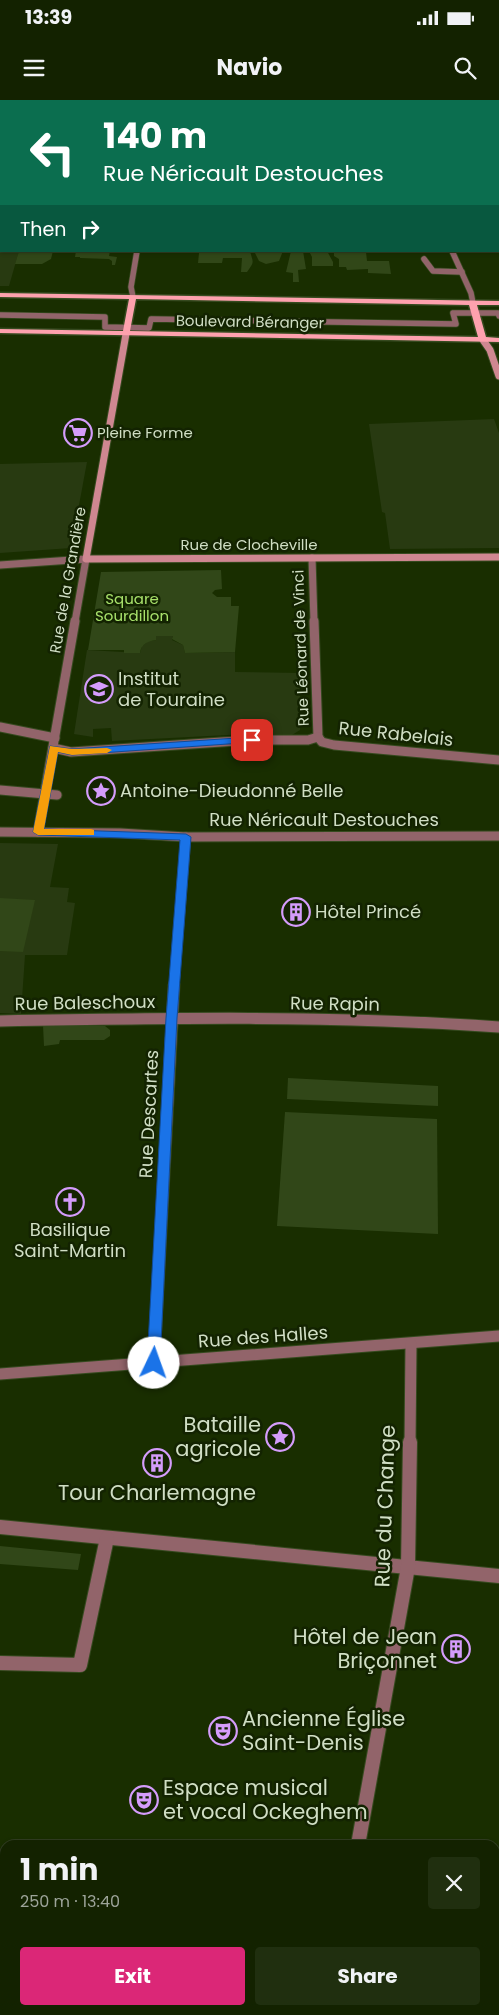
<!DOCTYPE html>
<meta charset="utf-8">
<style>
:root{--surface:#132200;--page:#202f0f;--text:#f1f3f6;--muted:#9da499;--line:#323f22;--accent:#db2777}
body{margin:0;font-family:Poppins,sans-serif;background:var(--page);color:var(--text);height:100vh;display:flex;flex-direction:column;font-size:19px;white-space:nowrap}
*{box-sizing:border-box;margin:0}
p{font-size:16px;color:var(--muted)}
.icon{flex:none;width:28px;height:28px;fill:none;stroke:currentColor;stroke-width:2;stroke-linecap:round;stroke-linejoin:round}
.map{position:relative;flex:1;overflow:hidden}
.panel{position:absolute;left:0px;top:1740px;width:500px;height:175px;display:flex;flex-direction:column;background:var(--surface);border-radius:15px 15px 0 0;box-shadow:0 1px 4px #0004,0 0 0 1px var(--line)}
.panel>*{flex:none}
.top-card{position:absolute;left:0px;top:0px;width:500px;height:152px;box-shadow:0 1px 4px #0004,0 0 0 1px var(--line);background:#0b6e4f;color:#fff;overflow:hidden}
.pin{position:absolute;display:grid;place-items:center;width:42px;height:42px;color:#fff;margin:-21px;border-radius:10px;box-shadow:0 2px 8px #0006}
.me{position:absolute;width:55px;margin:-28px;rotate:3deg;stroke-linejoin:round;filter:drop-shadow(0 0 4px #0008)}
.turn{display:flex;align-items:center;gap:18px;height:105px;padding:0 20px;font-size:22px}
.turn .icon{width:65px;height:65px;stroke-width:2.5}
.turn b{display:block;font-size:35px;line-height:42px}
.then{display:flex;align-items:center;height:48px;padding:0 20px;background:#0003;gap:10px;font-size:19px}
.round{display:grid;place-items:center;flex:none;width:52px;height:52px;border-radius:5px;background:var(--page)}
.headline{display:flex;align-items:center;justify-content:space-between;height:85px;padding:0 20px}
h1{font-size:30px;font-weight:700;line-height:38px}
.button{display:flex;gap:10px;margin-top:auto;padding:10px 20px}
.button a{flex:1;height:58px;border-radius:5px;background:var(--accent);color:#fff;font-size:20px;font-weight:700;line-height:58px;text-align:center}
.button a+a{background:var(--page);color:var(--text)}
.status{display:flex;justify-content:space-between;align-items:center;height:35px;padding:0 25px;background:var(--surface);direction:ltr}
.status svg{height:14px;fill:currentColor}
header{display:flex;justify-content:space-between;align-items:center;height:65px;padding:0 20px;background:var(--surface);font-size:22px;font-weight:700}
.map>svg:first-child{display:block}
.built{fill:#283a11}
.green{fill:#314718}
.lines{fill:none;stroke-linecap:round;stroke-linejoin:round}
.lane-casing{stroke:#364a1f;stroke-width:7}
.street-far4-casing{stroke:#364a1f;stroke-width:7}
.street-far3-casing{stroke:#364a1f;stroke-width:9}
.street-far2-casing{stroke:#364a1f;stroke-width:11}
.street-far1-casing{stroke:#364a1f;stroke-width:13}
.street-casing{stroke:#364a1f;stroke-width:16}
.secondary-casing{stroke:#364a1f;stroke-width:9}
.primary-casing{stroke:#364a1f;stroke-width:3}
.lane{stroke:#92646a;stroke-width:5.5}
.street-far4{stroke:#92646a;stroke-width:5.5}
.street-far3{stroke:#92646a;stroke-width:7}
.street-far2{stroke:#92646a;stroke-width:9}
.street-far1{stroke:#92646a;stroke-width:11}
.street{stroke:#92646a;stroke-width:14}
.secondary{stroke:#cf8791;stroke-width:7}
.primary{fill:#fea1ae;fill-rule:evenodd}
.route{fill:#1a73e8;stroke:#114b97}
.slow{fill:#f59e0b}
.labels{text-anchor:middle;stroke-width:5;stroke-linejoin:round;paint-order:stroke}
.far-street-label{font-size:15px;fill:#d0dec4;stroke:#132301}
.far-poi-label{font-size:15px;fill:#d0dec4;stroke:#132301;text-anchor:start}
.far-park-label{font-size:15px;fill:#a8e16b;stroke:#132301}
.poi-label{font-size:18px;fill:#d0dec4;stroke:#132301;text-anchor:start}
.street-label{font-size:18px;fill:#d0dec4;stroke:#132301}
.near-poi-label{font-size:21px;fill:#d0dec4;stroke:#132301;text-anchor:end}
.near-street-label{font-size:21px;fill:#d0dec4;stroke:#132301}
</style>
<div class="status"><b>13:39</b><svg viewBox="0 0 49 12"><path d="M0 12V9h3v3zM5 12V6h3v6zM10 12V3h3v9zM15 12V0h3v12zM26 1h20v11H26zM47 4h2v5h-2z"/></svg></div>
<header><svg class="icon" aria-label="menu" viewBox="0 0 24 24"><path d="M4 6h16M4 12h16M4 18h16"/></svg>Navio<svg class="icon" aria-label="search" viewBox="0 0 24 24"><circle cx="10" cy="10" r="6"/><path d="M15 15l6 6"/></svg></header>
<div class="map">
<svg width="499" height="1915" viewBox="0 0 499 1915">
<rect width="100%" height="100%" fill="#192e00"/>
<!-- built -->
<g class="built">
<polygon points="0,130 1,151 19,151 9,186 0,186"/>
<polygon points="494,319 499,333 499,448 390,449 385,413 382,412 369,324"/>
<polygon points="87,362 71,448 0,453 0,364"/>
<polygon points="155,536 173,536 172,540 183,545 185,553 235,552 235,572 300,573 300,630 292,635 247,634 112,641 111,628 93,629 93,637 74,634 87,550 140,553 142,546 148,541 156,540"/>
<polygon points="0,743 58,744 50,787 69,788 67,802 75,803 67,855 25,855 21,914 0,913"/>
</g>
<!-- green -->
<g class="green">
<polygon points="19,151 53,151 51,159 42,164 15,164"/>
<polygon points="76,151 110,151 109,156 117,157 115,165 112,165 112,161 109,159 80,158 80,157 75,157"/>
<path d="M212,151H250C253,163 255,161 247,172H241L242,158H223L222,163H198L199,153H211Z"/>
<polygon points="254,151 283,151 279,161 266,164 259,161"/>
<polygon points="291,151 303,151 306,169 298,170 299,182 293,182 293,173 286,172"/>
<polygon points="309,151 327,151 333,162 333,166 312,166 312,157"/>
<polygon points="334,151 366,152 367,161 389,161 391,174 368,173 368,169 347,170 346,167 339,167 339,159 334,156"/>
<path d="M221,470L222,489L215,490L212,493L217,497H231V506H239L235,552L185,553L183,545L172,539L173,536H156V540C148,541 141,544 140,553H124V550H88L101,472Z"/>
<polygon points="0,798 35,800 23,852 0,851"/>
<polygon points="43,925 105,926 110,930 110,936 104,940 60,940 59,944 44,946"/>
<polygon points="288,978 438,986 438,1006 287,999"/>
<polygon points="285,1012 437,1019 438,1134 277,1126"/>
<polygon points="0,1446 81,1454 78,1470 0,1464"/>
</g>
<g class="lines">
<defs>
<polyline id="lane" points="424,159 433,171 462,172"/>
<g id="street-far4">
<polyline points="452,151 471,193 473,203"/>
<polyline points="133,197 131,187 137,151"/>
<polyline points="0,215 105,217 105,227 149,228 151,219 456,224 453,213 498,213 499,216"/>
</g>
<g id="street-far3">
<polyline points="312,458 314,522"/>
<polyline points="0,465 86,459 75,522"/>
</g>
<g id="street-far2">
<polyline points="314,521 318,637"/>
<polyline points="0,627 55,638"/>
<polyline points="318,637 322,642 334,645 499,660"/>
<polyline points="53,648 71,652 252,640 308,640 318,637"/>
<polyline points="0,690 57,695"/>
<polyline points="0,732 120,733 186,737 499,736"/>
<polyline points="38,732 75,521"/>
<polyline points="174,887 186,737"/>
</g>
<g id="street-far1">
<path d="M0,921C166,918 333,915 499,927"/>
<polyline points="154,1263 174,885"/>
<polyline points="0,1274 499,1236"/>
<polyline points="410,1343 411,1244"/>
</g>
<g id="street">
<polyline points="0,1427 499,1476"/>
<polyline points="0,1563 80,1565 107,1438"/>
<polyline points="358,1745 408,1467 410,1342"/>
<polyline points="495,1789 499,1790"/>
<polyline points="0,1888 5,1888"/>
<polyline points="173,1910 201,1915"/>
<polyline points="315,1915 316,1910"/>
</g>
<g id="secondary">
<polyline points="126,234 86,459 499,457"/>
<polyline points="483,240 490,250 499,276"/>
</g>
<path id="primary" d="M0,193L499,201V205H477L486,237L499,238V242L0,233V229L123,231L129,199L0,197ZM136,199L469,205L478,237L130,231Z"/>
</defs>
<!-- lane casing -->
<use href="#lane" class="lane-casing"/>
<!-- street-far4 casing -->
<use href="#street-far4" class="street-far4-casing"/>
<!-- street-far3 casing -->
<use href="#street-far3" class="street-far3-casing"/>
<!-- street-far2 casing -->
<use href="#street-far2" class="street-far2-casing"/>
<!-- street-far1 casing -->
<use href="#street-far1" class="street-far1-casing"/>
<!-- street casing -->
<use href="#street" class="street-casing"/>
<!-- secondary casing -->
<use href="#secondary" class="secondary-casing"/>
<!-- primary casing -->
<use href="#primary" class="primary-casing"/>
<!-- lane -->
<use href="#lane" class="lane"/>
<!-- street-far4 -->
<use href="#street-far4" class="street-far4"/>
<!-- street-far3 -->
<use href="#street-far3" class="street-far3"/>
<!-- street-far2 -->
<use href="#street-far2" class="street-far2"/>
<!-- street-far1 -->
<use href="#street-far1" class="street-far1"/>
<!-- street -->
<use href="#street" class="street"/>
<!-- secondary -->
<use href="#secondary" class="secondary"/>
<!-- primary -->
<use href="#primary" class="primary"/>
</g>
<!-- route -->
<polygon class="route" points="252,637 257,640 256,642 72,655 58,652 44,729 186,734 191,737 177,918 160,1263 158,1267 154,1269 149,1267 147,1263 166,918 180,740 38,735 33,732 50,646 72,649"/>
<!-- slow -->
<polygon class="slow" points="50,646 72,649 107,648 112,650 107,653 72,655 58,652 44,729 91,729 94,730 94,735 38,735 33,732"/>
<!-- icons -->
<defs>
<symbol id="supermarket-ring" viewBox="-11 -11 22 22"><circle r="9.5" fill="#132301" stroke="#d49cfb" stroke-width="1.5"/><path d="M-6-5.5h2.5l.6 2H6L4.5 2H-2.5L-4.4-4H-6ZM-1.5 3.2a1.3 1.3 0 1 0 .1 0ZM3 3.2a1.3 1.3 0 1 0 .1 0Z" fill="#d49cfb"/></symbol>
<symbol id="university-ring" viewBox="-11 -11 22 22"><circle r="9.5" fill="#132301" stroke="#d49cfb" stroke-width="1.5"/><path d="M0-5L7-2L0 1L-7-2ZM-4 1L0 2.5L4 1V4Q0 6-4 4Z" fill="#d49cfb"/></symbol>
<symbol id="sight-ring" viewBox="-11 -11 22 22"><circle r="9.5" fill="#132301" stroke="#d49cfb" stroke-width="1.5"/><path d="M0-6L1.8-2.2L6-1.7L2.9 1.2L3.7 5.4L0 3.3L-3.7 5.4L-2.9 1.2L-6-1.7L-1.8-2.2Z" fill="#d49cfb"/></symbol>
<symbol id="building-ring" viewBox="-11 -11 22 22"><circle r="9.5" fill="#132301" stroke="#d49cfb" stroke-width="1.5"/><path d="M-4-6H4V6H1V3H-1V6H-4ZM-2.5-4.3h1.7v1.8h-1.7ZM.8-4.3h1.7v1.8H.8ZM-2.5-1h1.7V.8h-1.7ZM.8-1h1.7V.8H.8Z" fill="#d49cfb"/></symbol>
<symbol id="church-ring" viewBox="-11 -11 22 22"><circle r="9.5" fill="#132301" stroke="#d49cfb" stroke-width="1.5"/><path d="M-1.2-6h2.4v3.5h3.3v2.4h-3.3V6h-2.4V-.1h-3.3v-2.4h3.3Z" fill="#d49cfb"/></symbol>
<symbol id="theatre-ring" viewBox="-11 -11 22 22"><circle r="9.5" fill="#132301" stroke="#d49cfb" stroke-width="1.5"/><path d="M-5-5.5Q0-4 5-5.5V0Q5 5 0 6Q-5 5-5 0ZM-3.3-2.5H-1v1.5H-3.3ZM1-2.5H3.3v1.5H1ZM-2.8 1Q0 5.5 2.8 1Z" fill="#d49cfb"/></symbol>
</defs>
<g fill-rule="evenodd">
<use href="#supermarket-ring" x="62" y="317" width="32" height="32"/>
<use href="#university-ring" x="83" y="573" width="32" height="32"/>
<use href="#sight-ring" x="85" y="675" width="32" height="32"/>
<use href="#building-ring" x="280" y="796" width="32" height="32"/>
<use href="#church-ring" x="54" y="1086" width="32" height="32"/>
<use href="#sight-ring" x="264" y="1321" width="32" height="32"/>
<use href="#building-ring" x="141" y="1347" width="32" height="32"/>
<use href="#building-ring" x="440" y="1533" width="32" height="32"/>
<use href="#theatre-ring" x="207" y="1615" width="32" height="32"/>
<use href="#theatre-ring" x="128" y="1684" width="32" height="32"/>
</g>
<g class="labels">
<!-- far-street labels -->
<g class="far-street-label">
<text transform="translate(250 222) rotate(1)" y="5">Boulevard Béranger</text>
<text x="249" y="450">Rue de Clocheville</text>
<text transform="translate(68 480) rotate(-80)" y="5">Rue de la Grandière</text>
<text transform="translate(301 548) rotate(-92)" y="5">Rue Léonard de Vinci</text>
</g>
<!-- far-poi labels -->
<g class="far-poi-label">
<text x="97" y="338">Pleine Forme</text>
</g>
<!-- far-park labels -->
<g class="far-park-label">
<text x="132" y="504">Square<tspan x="132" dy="17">Sourdillon</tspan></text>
</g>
<!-- poi labels -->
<g class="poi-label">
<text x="118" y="585">Institut<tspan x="118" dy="21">de Touraine</tspan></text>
<text x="120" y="697">Antoine-Dieudonné Belle</text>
<text x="315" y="818">Hôtel Princé</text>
<text x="70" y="1136" text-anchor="middle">Basilique<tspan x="70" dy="21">Saint-Martin</tspan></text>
</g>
<!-- street labels -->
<g class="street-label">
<text transform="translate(396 634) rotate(6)" y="6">Rue Rabelais</text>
<text x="324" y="726">Rue Néricault Destouches</text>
<text transform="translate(85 903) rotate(-1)" y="6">Rue Baleschoux</text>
<text transform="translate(335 904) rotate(1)" y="6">Rue Rapin</text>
<text transform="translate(149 1014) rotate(-87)" y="6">Rue Descartes</text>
<text transform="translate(263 1237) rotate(-4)" y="6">Rue des Halles</text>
</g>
<!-- near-poi labels -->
<g class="near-poi-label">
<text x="261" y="1332">Bataille<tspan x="261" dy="24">agricole</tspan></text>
<text x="157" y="1400" text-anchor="middle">Tour Charlemagne</text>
<text x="437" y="1544">Hôtel de Jean<tspan x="437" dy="24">Briçonnet</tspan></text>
<text x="242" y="1626" text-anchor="start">Ancienne Église<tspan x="242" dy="24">Saint-Denis</tspan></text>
<text x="163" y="1695" text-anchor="start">Espace musical<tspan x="163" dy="24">et vocal Ockeghem</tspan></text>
</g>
<!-- near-street labels -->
<g class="near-street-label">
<text transform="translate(385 1406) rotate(-88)" y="7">Rue du Change</text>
</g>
</g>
</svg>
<div class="pin" style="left:252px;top:640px;background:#d93025"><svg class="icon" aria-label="arrive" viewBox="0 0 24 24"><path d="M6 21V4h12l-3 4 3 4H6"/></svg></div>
<svg class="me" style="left:154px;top:1263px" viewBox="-20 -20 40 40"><circle r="19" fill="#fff"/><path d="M0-13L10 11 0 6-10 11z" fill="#1a73e8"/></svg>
<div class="top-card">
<div class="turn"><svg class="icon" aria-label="left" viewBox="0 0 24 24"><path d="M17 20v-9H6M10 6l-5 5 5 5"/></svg><div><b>140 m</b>Rue Néricault Destouches</div></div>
<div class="then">Then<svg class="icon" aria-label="right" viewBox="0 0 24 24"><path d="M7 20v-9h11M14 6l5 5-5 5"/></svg></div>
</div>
<section class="panel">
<div class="headline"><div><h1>1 min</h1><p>250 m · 13:40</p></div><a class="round"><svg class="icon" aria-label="close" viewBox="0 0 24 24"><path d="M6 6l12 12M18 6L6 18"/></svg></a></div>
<div class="button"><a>Exit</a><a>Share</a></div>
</section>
</div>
